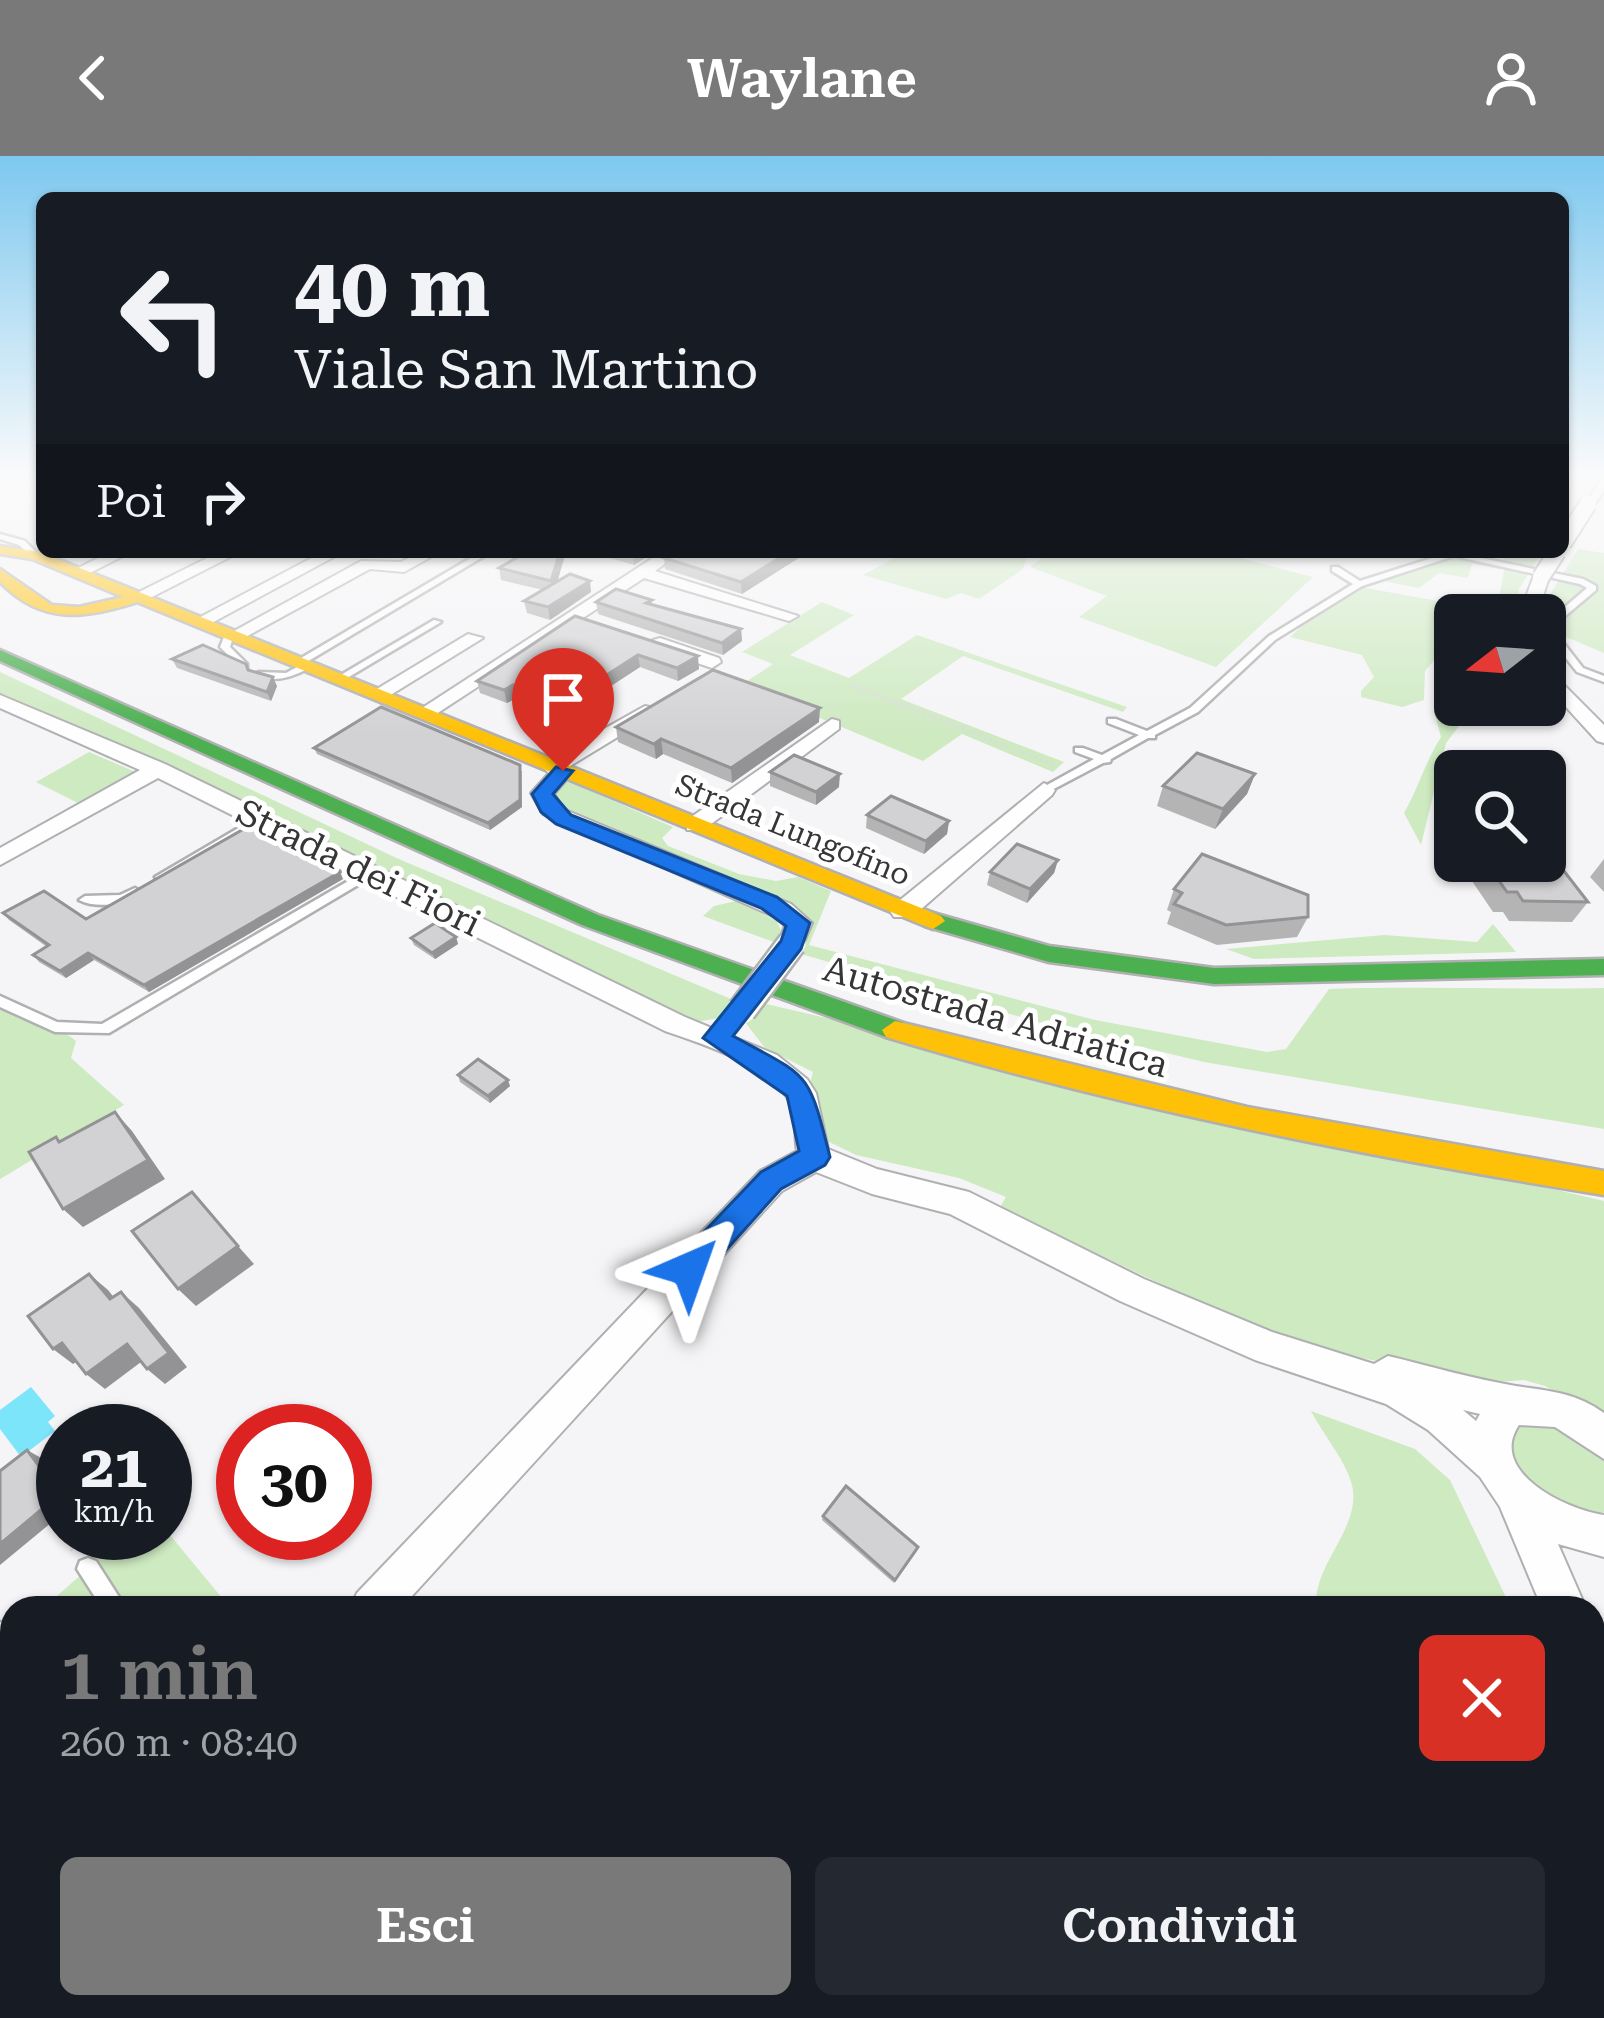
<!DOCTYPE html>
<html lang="it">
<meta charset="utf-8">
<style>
:root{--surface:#171b24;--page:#242831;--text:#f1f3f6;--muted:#9ea1a6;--accent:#79797a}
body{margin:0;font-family:"Roboto Serif",serif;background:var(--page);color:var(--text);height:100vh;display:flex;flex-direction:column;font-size:45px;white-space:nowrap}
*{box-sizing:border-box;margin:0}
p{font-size:39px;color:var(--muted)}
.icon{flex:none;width:66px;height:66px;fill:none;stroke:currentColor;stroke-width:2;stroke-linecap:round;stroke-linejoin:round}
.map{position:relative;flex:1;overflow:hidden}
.drawer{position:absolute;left:0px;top:1440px;width:1605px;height:423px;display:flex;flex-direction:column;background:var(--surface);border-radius:36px 36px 0 0;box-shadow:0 3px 9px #0004}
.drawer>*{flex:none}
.hud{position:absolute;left:36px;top:36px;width:1533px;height:366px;border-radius:18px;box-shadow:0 3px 9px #0004;background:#171b24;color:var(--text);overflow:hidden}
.needle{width:78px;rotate:253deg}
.fabs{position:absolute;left:1434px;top:438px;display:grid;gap:24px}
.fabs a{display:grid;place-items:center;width:132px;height:132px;border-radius:18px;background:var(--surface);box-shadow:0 3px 9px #0004;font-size:60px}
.speed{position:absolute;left:36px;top:1248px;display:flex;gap:24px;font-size:60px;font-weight:700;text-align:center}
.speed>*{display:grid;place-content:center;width:156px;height:156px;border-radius:50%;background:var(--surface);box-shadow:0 3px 9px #0004;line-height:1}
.speed small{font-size:30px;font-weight:400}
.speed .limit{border:18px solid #d22;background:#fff;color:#111}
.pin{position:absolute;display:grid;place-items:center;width:102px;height:102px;color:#fff;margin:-123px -51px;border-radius:50% 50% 50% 0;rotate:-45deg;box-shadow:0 0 12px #0007}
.pin .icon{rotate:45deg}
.me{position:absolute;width:132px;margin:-66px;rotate:43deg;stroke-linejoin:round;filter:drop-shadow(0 0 9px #0008)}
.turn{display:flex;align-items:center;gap:42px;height:252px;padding:0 60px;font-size:54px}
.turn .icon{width:156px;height:156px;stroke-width:2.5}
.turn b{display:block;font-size:84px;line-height:102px}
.then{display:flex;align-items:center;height:114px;padding:0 60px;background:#0003;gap:24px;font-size:45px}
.round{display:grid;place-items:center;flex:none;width:126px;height:126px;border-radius:18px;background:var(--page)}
.summary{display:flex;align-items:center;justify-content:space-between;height:204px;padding:0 60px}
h1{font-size:72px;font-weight:600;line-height:90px;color:var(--accent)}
.button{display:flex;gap:24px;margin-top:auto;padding:24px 60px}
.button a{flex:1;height:138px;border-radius:18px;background:var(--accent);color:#fff;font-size:48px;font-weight:600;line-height:138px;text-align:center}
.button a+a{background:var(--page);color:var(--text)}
header{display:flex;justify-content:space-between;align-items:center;height:156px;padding:0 60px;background:var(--accent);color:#fff;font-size:54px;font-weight:600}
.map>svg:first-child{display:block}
.green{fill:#ceeac1}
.water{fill:#7de5fa}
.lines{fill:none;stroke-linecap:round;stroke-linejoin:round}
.lane-casing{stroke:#b0b0b2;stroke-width:5}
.street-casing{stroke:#b0b0b2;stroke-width:4}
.fast-casing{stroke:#b0b0b2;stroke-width:5}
.slow-casing{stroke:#b0b0b2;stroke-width:5}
.path-far2{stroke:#dbdbdc;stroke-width:3;stroke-dasharray:3 3;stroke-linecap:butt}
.path-far1{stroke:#dbdbdc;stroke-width:6;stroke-dasharray:8 8;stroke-linecap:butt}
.path{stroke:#dbdbdc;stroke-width:8;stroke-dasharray:9 9;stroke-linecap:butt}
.lane{fill:#fefefe;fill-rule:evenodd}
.street{fill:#fefefe;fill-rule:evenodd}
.fast{fill:#4caf50;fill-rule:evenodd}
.slow{fill:#ffc107;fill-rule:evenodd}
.street-bridge-far1-casing{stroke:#b0b0b2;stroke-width:20;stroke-linecap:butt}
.street-bridge-casing{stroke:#b0b0b2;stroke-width:32;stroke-linecap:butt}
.street-bridge-far1{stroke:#fefefe;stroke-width:16}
.street-bridge{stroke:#fefefe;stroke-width:27}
.wall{fill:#b5b4b5}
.shaded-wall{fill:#939294}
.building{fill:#d2d1d3;stroke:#939294;stroke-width:3}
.route{fill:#1a73e8;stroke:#114b97;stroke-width:3}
.labels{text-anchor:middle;stroke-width:10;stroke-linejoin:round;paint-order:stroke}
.far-street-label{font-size:30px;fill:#363637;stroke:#fff}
.street-label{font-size:36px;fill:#363637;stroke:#fff}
</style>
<header><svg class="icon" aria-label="back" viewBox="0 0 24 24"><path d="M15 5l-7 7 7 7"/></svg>Waylane<svg class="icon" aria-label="person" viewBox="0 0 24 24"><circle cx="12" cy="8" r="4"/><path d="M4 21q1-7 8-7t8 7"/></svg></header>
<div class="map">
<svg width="1604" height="1862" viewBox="0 0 1604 1862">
<rect width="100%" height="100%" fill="#f5f5f7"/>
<!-- green -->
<g class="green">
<polygon points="1578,393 1604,397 1604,497 1545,472 1548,442"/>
<polygon points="905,396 1002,396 1027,403 1022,414 979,443 961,437 946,443 863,419"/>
<polygon points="1050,396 1217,396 1313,421 1216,511 1079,461 1107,440 1030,411"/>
<polygon points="1468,396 1542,396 1519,433 1516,459 1496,459 1504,414 1472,408 1468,422 1439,417 1419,432 1378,424 1450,401 1504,408 1503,402"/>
<polygon points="1360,431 1449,447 1436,502 1425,515 1424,544 1402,551 1361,541 1361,535 1374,521 1362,499 1290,481 1315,458"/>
<polygon points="822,446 854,459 790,499 849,522 917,479 1127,551 1123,556 963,500 901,543 1064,606 1053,616 962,578 923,605 741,529 773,508 742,496"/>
<polygon points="0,516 401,704 738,846 720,862 695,866 0,539"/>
<path d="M1455,533V549H1475L1446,587L1421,689L1404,657C1419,631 1425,606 1441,581L1434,555Z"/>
<polygon points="89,596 138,617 82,649 36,626"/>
<path d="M568,625L673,671L662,682L668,690L739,718L776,725L798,721L831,735L809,789L1095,864L1267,896L1286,893L1329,833C1421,830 1512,834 1604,832V973L1204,906L1038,866L794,796L795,754L780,743L556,653L553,637Z"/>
<polygon points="736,745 777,765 783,780 779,788 703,760 714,750"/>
<polygon points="1493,768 1516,796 1254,803 1226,793 1384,779 1477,786"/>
<polygon points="754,845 1604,1045 1604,1262 1545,1230 1524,1224 1486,1227 1322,1194 1242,1167 1000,1051 1006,1041 959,1022 856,999 817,980 810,927 813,916 765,892 745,866"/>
<path d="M0,851C22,862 61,871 76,885L71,902L124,949L0,1023Z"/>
<path d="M1311,1255L1415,1293L1450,1324L1511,1452H1316C1313,1407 1362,1372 1352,1329C1346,1305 1323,1278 1311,1255Z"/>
<path d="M1529,1265L1557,1267L1604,1303V1356L1590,1360C1572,1352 1543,1344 1529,1330C1510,1311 1502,1279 1529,1265Z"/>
<polygon points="165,1373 222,1442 212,1452 43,1452 129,1377 165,1377"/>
<polygon points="1593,1690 1604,1723 1604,1862 1381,1862 1380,1851 1593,1851"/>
</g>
<!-- water -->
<polygon class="water" points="31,1231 55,1260 48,1266 55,1275 21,1301 0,1273 0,1254"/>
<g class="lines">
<defs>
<g id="lane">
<polygon points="0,378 25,385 39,399 32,401 19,389 0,383"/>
<path d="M481,396H491L305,507L309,508V512C291,522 273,527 254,519L259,516L286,517L299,510L296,509V505Z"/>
<polygon points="1451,396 1583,423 1596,430 1596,434 1564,461 1555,476 1583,512 1604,520 1604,526 1577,516 1545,476 1558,457 1587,432 1580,428 1454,400 1362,430 1275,484 1198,556 1155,579 1155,582 1148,582 1111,603 1110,606 1103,607 1048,636 1040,636 1038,634 1094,603 1075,596 1075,592 1083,592 1102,599 1139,579 1108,567 1108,563 1116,563 1147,575 1190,552 1269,480 1353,428 1332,415 1332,411 1338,411 1360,425"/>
<polygon points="434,464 441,466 342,525 334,523"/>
<polygon points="226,476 234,478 230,491 247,508 247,512 241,512 220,491"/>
<polygon points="259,660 265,663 263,665 165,724 161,725 155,721"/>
<polygon points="369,713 375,717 373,720 109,877 55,876 0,851 0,840 57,866 102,868"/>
<path d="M135,732L141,736C125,749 97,753 79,744L85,740L120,739Z"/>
<polygon points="88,1402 96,1405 126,1452 102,1452 77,1413 80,1405"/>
<path d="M0,1466C17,1473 12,1489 12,1505C0,1498 0,1482 0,1466Z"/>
<polygon points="167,1851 196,1851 201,1862 171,1862"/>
</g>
<g id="street">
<polygon points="1604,320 1604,335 1595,348 1583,351"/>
<polygon points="110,396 131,396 84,420 70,416"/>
<polygon points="219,396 240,396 144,445 129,441"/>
<polygon points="323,396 343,396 206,470 191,466"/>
<polygon points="420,396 440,396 404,416 370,413 240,484 225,480 361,405 401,406"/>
<polygon points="662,396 681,396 655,415 798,460 789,465 644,422 430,562 413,558"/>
<polygon points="1535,417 1549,421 1537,459 1519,459"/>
<polygon points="468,478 483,482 384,543 367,539"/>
<polygon points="660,482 719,502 721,506 712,512 653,492 653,484"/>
<polygon points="1545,510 1604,569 1604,587 1597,585 1545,528"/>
<path d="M0,539L165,608L685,861L777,899L807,923L816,937L828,993L877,1013L969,1036L1144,1123L1272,1176L1374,1208L1388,1200C1430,1210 1473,1223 1516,1230C1549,1235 1575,1236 1604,1257V1303L1555,1271L1519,1269C1487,1316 1567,1354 1604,1359V1401L1558,1388L1586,1452H1542L1500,1351L1480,1321L1428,1274L1386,1248L1255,1204L1120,1145L950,1058L872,1038L816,1016L782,1035L401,1452H350L357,1437L760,1015L797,995C794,980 797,961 790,947C775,911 700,887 665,875L158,622L0,709V692L140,614L0,552ZM1463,1254L1480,1258L1476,1265Z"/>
<polygon points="645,550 662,554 570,610 574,615 554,638 563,653 791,748 812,767 801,793 783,793 779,787 785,769 773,760 543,658 531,637 549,617 542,611 545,606"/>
<polygon points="832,563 839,565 839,573 703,674 687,674 687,664"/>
<polygon points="1044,627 1055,634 1052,639 912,761 894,761 890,755 894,749"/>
<polygon points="1593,1502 1604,1507 1604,1578 1593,1574"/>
<polygon points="12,1795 12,1851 19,1851 0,1859 0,1800"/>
</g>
<g id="fast">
<polygon points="0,494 598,759 904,867 908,874 895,883 886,881 582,769 0,505"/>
<polygon points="933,757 1049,790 1214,812 1604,803 1604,819 1214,828 1049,806 925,770 921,765 925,760"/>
</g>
<g id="slow">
<path d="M0,390L40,396L941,760L945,765L933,773L925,770L137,446C84,463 42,469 0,426V413L52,449L79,451L123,441L32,403L0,398Z"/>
<path d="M895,865L1247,951L1604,1015V1039C1362,1000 1121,952 886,881L882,874Z"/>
</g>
</defs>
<!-- lane casing -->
<use href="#lane" class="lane-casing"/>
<!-- street casing -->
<use href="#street" class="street-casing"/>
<!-- fast casing -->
<use href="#fast" class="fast-casing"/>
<!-- slow casing -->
<use href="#slow" class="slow-casing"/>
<!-- path-far2 -->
<polyline class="path-far2" points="850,528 1054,609"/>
<!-- path-far1 -->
<polyline class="path-far1" points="55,1364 59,1370"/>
<!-- path -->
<g class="path">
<polyline points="57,1367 63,1377"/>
<polyline points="63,1377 74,1393"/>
<polyline points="1593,1477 1604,1479"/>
<polyline points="1593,1615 1604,1647"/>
</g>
<!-- lane -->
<use href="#lane" class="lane"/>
<!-- street -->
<use href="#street" class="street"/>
<!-- fast -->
<use href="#fast" class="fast"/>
<!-- slow -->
<use href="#slow" class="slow"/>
<defs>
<g id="street-bridge-far1">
<polyline points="1563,387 1588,348"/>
<polyline points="1541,421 1557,396"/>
</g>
<polyline id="street-bridge" points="742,854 792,787"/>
</defs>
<!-- street-bridge-far1 casing -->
<use href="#street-bridge-far1" class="street-bridge-far1-casing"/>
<!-- street-bridge casing -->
<use href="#street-bridge" class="street-bridge-casing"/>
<!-- street-bridge-far1 -->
<use href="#street-bridge-far1" class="street-bridge-far1"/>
<!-- street-bridge -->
<use href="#street-bridge" class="street-bridge"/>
</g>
<!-- wall -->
<g class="wall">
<polygon points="503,396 566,396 557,426 591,436 550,464 527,457 524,445 543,434 501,424 499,412 517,401"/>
<polygon points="609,396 654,396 634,409 610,402"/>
<polygon points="672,396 808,396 742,438 665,413 664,402"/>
<polygon points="652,444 652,449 741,473 742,485 723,499 598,458 596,446"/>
<polygon points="575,460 699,513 678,525 640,511 577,552 594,559 596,572 561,592 537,583 534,570 555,556 516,542 507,547 480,537 477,525"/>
<polygon points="172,503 248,514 277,530 271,545 177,512"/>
<polygon points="819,566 732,627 663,598 656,603 618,586 616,571"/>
<polygon points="314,592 522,615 522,651 490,674 317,598"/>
<polygon points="770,616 839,631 816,649 770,630"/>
<polygon points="1255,618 1247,638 1215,673 1157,650 1163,630"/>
<polygon points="867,659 949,665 947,678 924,698 866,672"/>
<polygon points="1604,703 1604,736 1590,721"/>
<polygon points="1058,704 1054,717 1027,747 987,729 990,716"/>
<polygon points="1485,705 1588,746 1572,766 1509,765 1503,756 1493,756 1472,725"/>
<polygon points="343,723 149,836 94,804 66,822 39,806 33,799 47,791 9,764 3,757 86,763"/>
<polygon points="1174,733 1308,761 1297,781 1217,789 1167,768 1171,756 1167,754"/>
<polygon points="456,781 458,788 435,803 414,789 411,782"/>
<polygon points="458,919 510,930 490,947 460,926"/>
<polygon points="823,1360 917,1395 894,1427 822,1364"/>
</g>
<!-- shaded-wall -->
<g class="shaded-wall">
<polygon points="560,396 566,396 554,437 551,425"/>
<polygon points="635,396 654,396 634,409 632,397"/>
<polygon points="789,396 808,396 742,438 741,426"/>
<polygon points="590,425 591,436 550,464 548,451"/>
<polygon points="741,473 742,485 723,499 722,487"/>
<polygon points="638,499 640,511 565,560 563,547"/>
<polygon points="698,500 699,513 678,525 677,512"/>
<polygon points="273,521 277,530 271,545 267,536"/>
<polygon points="513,529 516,542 507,547 504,534"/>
<polygon points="820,552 819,566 732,627 731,612"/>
<polygon points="594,559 596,572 561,592 558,579"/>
<polygon points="661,583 663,598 656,603 654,588"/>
<polygon points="520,609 522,651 490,674 488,667"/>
<polygon points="840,618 839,631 816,649 816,636"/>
<polygon points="1255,618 1247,638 1215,673 1223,653"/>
<polygon points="949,665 947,678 924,698 926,685"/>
<polygon points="1058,704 1054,717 1027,747 1030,733"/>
<polygon points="340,716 343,723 149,836 144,829"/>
<polygon points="456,781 458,788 435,803 432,797"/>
<polygon points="88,797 94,804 66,822 60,815"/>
<polygon points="508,924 510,930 490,947 488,940"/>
<polygon points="115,956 132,975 165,1023 83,1071 63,1053"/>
<polygon points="238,1090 254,1108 196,1150 178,1133"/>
<polygon points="89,1118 108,1134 128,1159 110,1143"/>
<polygon points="121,1136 139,1152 187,1211 165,1228 147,1213"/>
<polygon points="62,1187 82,1202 73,1208 53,1193"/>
<polygon points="127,1188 145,1203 105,1233 86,1218"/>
<polygon points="27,1294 43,1303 63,1330 63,1357 0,1409 0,1388"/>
<polygon points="0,1528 3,1529 12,1543 12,1581 0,1563"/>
<polygon points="12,1729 12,1761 0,1774 0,1741"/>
</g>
<!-- building -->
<g class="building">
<polygon points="526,396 560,396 551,425 499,412"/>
<polygon points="672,396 789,396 741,426 664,402"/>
<polygon points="570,418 590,425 548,451 524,445"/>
<polygon points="616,433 652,444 646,447 741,473 722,487 596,446"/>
<polygon points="575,460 698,500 677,512 638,499 563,547 513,529 504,534 477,525"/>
<polygon points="203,489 246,508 248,514 273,521 267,536 172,503"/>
<polygon points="713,514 820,552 731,612 661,583 654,588 616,571"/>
<polygon points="567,549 594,559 558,579 534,570"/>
<polygon points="381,551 520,609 520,644 488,667 314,592"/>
<polygon points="1197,597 1255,618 1223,653 1163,630"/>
<polygon points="794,599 840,618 816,636 770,616"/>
<polygon points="891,640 949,665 926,685 867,659"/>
<polygon points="249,670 340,716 144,829 88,797 60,815 33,799 49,789 3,757 44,735 86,763"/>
<polygon points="1017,688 1058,704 1030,733 990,716"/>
<polygon points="1202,698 1308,739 1308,761 1226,769 1174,748 1182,737 1174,733"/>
<polygon points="1485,705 1557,706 1588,746 1523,745 1517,736 1507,736"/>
<polygon points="435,767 456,781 432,797 411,782"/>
<polygon points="478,903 508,924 488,940 458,919"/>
<polygon points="115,956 148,1004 63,1053 29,996 56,981 59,986"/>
<polygon points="192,1036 238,1090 178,1133 132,1075"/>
<polygon points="89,1118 110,1143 121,1136 169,1197 147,1213 127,1188 86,1218 62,1187 53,1193 28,1160"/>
<polygon points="27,1294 60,1338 0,1388 0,1315"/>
<polygon points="846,1330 918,1391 895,1424 823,1360"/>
<polygon points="0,1563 12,1581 12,1729 0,1741"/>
</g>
<!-- sky -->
<linearGradient id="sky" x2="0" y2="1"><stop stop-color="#7dc8ef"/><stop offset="0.55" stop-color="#fafafb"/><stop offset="1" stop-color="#fafafb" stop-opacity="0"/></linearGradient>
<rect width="1604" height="579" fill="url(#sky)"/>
<!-- route -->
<path class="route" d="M556,611L573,615L553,638L571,659L777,741L810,767L801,793L733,880C810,922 808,913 830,1001L825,1009L781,1033L700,1123L689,1127L678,1123L673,1113L678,1103L761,1016L799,995L787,940L703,882L781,785L786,770L761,752L556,668L541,656L532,638Z"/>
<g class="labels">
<!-- far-street labels -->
<g class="far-street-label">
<text transform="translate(793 674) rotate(22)" y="10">Strada Lungofino</text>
</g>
<!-- street labels -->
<g class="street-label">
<text transform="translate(359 711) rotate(26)" y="13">Strada dei Fiori</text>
<text transform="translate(996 860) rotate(16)" y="13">Autostrada Adriatica</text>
</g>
</g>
</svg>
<div class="fabs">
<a><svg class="needle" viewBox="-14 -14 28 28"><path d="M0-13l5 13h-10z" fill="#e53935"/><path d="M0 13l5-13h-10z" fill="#9ea1a6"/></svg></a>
<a><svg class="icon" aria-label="search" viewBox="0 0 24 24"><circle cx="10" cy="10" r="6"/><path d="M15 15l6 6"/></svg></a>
</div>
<div class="speed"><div>21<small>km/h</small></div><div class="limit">30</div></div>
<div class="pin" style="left:563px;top:615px;background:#d93025"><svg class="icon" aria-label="arrive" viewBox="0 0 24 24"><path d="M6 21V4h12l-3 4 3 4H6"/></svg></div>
<svg class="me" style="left:689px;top:1113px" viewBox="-20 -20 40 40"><path d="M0-17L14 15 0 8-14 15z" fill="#1a73e8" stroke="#fff" stroke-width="4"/></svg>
<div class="hud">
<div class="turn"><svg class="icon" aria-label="left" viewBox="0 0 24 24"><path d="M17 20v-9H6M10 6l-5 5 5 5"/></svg><div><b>40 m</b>Viale San Martino</div></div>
<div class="then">Poi<svg class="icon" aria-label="right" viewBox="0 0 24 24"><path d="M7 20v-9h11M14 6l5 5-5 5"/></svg></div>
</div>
<section class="drawer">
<div class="summary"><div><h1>1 min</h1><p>260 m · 08:40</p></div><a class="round" style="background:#d93025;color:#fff"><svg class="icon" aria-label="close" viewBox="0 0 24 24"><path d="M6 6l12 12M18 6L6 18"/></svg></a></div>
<div class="button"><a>Esci</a><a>Condividi</a></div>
</section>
</div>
